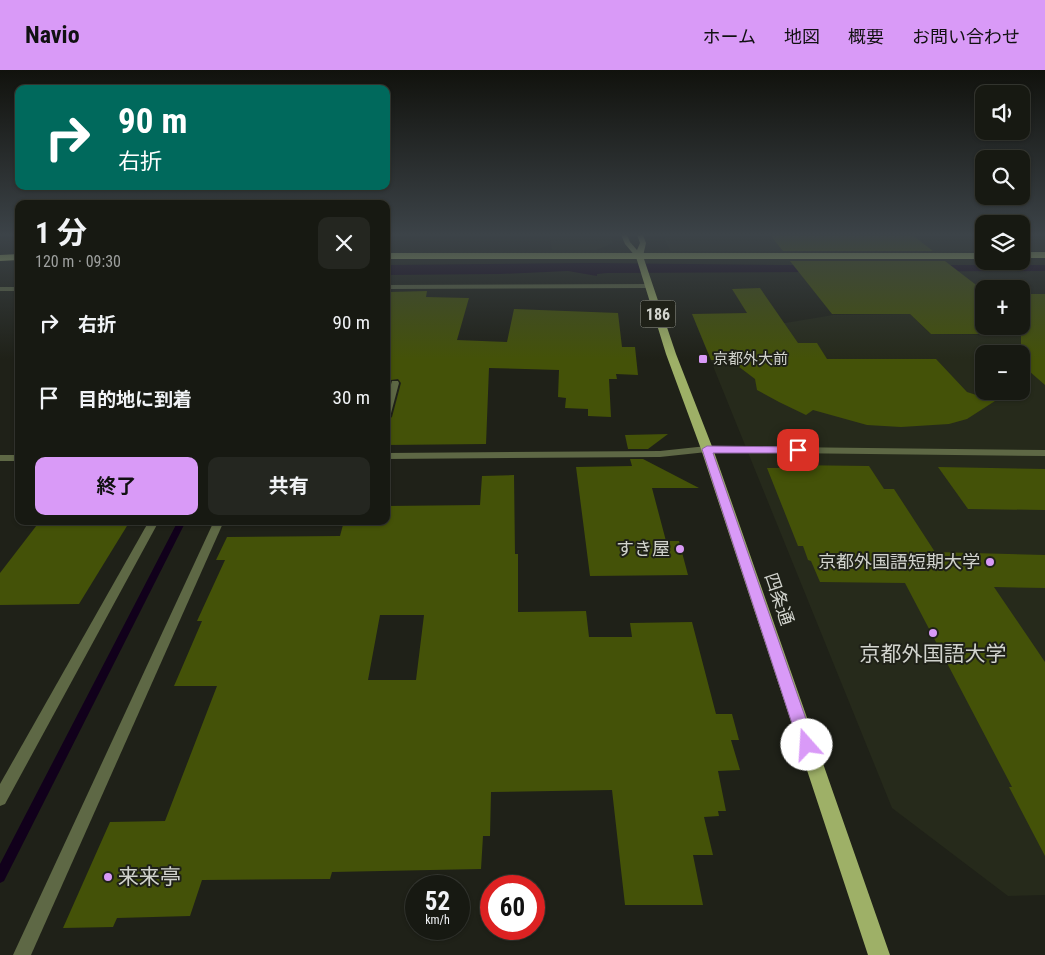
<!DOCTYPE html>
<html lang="ja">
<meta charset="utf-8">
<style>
:root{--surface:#171912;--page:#242620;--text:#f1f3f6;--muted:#9ea09f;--line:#363832;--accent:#d99af7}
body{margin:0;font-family:"Roboto Condensed","Noto Sans JP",sans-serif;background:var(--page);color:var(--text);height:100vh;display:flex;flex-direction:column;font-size:19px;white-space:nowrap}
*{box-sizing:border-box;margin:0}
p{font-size:16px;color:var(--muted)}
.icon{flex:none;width:28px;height:28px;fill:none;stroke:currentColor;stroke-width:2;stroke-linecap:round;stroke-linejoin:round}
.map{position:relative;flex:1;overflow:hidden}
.side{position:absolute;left:15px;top:130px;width:375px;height:325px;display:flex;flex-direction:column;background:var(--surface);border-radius:10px;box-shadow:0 1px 4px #0004,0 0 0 1px var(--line)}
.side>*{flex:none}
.top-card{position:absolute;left:15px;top:15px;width:375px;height:105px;border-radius:10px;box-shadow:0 1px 4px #0004,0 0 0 1px var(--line);background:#00695c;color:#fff;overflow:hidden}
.buttons{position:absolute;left:975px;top:15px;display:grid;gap:10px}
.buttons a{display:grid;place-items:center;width:55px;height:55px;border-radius:10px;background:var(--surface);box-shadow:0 1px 4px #0004,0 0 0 1px var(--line);font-size:25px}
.speed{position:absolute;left:405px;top:805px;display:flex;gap:10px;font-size:25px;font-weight:700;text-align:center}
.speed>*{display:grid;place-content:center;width:65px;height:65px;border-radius:50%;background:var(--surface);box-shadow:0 1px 4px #0004,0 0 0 1px var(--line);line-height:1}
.speed small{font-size:12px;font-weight:400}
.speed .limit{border:8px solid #d22;background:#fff;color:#111}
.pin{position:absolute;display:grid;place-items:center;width:42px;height:42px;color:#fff;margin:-21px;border-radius:10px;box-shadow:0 2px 8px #0006}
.me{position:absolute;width:55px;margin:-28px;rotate:341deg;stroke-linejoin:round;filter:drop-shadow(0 0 4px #0008)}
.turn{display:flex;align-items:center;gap:18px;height:105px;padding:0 20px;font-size:22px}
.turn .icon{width:65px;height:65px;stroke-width:2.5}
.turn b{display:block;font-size:35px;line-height:42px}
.round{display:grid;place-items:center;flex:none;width:52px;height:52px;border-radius:10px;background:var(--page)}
.head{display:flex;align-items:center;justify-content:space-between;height:85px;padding:0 20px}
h1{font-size:30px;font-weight:700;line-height:38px}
.primary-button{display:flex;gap:10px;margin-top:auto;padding:10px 20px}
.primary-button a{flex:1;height:58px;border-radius:10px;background:var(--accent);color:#111;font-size:20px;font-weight:700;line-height:58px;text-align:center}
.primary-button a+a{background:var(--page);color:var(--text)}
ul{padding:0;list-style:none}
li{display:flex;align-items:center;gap:15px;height:75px;padding:0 20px}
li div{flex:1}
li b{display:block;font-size:19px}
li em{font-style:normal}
header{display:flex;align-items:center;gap:30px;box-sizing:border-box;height:70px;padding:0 25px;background:var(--accent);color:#111}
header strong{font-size:24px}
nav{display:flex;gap:28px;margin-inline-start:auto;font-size:18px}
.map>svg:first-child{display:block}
.built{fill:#262a1b;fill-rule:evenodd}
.water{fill:#11001b}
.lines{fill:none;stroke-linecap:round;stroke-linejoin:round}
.stream{fill:#11001b;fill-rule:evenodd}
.building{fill:#445208;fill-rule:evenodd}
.lane{fill:#5e6845;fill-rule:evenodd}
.street{fill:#5e6845;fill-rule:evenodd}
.primary{fill:#9eb067;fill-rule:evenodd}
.highway{fill:#b7cd74;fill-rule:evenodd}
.route{fill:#d99af7;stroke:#8d64a1}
.poi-dot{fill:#d99af7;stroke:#1f2118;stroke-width:2}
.labels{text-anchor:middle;stroke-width:4;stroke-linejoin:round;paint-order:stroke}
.far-poi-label{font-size:15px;fill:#d1d3cd;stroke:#1f2118;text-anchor:start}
.shield{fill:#1f2118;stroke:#9c9e97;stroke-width:1}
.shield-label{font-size:16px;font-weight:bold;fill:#d1d3cd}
.poi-label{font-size:18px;fill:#d1d3cd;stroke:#1f2118;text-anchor:end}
.street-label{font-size:18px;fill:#d1d3cd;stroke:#1f2118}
.near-poi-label{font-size:21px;fill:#d1d3cd;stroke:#1f2118}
</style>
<header>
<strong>Navio</strong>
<nav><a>ホーム</a><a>地図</a><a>概要</a><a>お問い合わせ</a></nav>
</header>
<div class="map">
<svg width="1045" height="885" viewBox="0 0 1045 885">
<rect width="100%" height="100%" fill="#1f2118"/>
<!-- built -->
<g class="built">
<polygon points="550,165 611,165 613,173 597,180 552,180"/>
<polygon points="663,165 984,165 984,181 670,181"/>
<rect x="1021" y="165" width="24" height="16"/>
<path d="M910,244L931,264L1045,265V825L1008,826L892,738L696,254L773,255L833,245ZM984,284H1021V321H984Z"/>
</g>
<!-- water -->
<polygon class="water" points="593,193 780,195 1045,195 1045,201 607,203 597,204 597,206 568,201 500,204 386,205 386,195"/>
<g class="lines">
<!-- stream -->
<polygon class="stream" points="178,451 186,451 4,811 0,813 0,794"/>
</g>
<!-- building -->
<g class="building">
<polygon points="770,165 912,165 933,181 783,181"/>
<polygon points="790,191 945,191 984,221 984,256 1021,256 1021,224 1045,224 1045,315 1021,294 1021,264 931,264 910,244 832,244"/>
<polygon points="760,218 798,273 817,273 827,289 936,289 967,322 995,331 967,349 949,354 901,357 867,355 813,340 806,345 779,332 757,320 755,309 730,290 711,290 692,244 747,243 732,219"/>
<polygon points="427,221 426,227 469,228 457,270 507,272 514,239 618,243 622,277 635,277 638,305 616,304 617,309 609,309 611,347 588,346 588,339 565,338 566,328 558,327 559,300 489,298 486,374 386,375 386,351 392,347 401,313 398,309 391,310 386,324 386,237 390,222"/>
<polygon points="668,364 648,379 628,379 625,365"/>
<polygon points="630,389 643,389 699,418 652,418 666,471 679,471 688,505 590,506 576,397 632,396"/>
<polygon points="788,395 869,396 884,419 894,419 935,482 1045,485 1045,518 994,517 1045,592 1045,786 1009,717 1012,717 905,513 820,512 811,491 808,490 803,476 798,476 767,398 790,398"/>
<polygon points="938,397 1045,399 1045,440 968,439"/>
<path d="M514,405L515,484H518V542L586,541L589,567H632L630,553L692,552L716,644H732L739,670H731L740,700L718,701L726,741H718L719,746L704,747L713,785H693L703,835H625L612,720L491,722L490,766H483L481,799L332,802L330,809L202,810L190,846L117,848L113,857L63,858L110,752L165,751L217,616H174L202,551H197L225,490H216L227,467L340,466L344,451H386V436L480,435L482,406ZM380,545H424L416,610H368Z"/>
<polygon points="40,451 130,451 79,534 0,535 0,503"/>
</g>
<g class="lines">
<!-- lane -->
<polygon class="lane" points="392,311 398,311 399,313 390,347 386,349 386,331"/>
<!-- street -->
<g class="street">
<polygon points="386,215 649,214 652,216 649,218 386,219"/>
<rect x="0" y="217" width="19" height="4"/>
<polygon points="707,376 1045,380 1045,386 707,382 660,387 386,389 386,383 660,381"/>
<rect x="0" y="385" width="19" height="6"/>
<polygon points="149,451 159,451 5,734 0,736 0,714"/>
<polygon points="214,451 224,451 31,885 13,885"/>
</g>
<!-- primary -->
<polygon class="primary" points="621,165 627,165 630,172 637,180 640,173 637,165 643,165 646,173 643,186 676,284 713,379 890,885 868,885 701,379 666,284 636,187 625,174"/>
<!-- highway -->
<g class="highway">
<rect x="1021" y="182" width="24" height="6"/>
<rect x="386" y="183" width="598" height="6"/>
<polygon points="19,184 19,190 0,191 0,185"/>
</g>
</g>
<!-- sky -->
<linearGradient id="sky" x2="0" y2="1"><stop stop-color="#11120d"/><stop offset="0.57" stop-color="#3c4348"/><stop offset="1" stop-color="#3c4348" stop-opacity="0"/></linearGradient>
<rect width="1045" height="289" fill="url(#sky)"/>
<!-- route -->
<polygon class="route" points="707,376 798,377 803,380 798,383 713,383 815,675 813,680 807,683 802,680 799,675 702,379"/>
<!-- markers -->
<g class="poi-dot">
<rect x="698" y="284" width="10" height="10" rx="2.5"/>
<circle cx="680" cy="479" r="5"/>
<circle cx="990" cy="492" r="5"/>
<circle cx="933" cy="563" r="5"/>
<circle cx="108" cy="807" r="5"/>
</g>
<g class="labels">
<!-- far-poi labels -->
<g class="far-poi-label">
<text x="713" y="294">京都外大前</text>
</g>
<!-- shield labels -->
<rect class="shield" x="640.5" y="230.5" width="35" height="27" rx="4"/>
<g class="shield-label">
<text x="658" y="250">186</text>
</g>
<!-- poi labels -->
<g class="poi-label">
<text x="670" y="485">すき屋</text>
<text x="980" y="498">京都外国語短期大学</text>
</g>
<!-- street labels -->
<g class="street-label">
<text transform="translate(779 529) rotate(71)" y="6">四条通</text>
</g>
<!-- near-poi labels -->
<g class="near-poi-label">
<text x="933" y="591">京都外国語大学</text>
<text x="118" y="814" text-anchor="start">来来亭</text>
</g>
</g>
</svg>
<div class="buttons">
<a><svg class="icon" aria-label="sound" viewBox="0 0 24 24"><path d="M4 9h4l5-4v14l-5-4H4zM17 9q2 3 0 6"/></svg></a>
<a><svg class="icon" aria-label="search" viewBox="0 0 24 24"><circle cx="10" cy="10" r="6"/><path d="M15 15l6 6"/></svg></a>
<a><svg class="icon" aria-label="layers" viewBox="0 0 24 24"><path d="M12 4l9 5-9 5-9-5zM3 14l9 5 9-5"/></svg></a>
<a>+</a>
<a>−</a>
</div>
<div class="speed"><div>52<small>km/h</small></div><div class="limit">60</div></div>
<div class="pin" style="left:798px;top:380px;background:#d93025"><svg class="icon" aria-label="arrive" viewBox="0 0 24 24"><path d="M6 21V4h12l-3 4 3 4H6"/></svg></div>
<svg class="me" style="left:807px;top:675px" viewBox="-20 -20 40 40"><circle r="19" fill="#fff"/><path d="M0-13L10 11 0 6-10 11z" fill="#d99af7"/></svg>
<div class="top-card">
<div class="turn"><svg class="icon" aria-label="right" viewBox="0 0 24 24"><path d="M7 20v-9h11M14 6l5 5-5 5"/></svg><div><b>90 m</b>右折</div></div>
</div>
<section class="side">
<div class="head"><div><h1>1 分</h1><p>120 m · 09:30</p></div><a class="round"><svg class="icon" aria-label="close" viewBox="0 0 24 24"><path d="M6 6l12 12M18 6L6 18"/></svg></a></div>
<ul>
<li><svg class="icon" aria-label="right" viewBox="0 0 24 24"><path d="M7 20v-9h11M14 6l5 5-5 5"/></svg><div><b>右折</b></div><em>90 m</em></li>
<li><svg class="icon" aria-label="arrive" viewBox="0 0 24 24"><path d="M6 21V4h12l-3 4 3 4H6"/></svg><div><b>目的地に到着</b></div><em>30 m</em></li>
</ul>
<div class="primary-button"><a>終了</a><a>共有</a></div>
</section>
</div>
